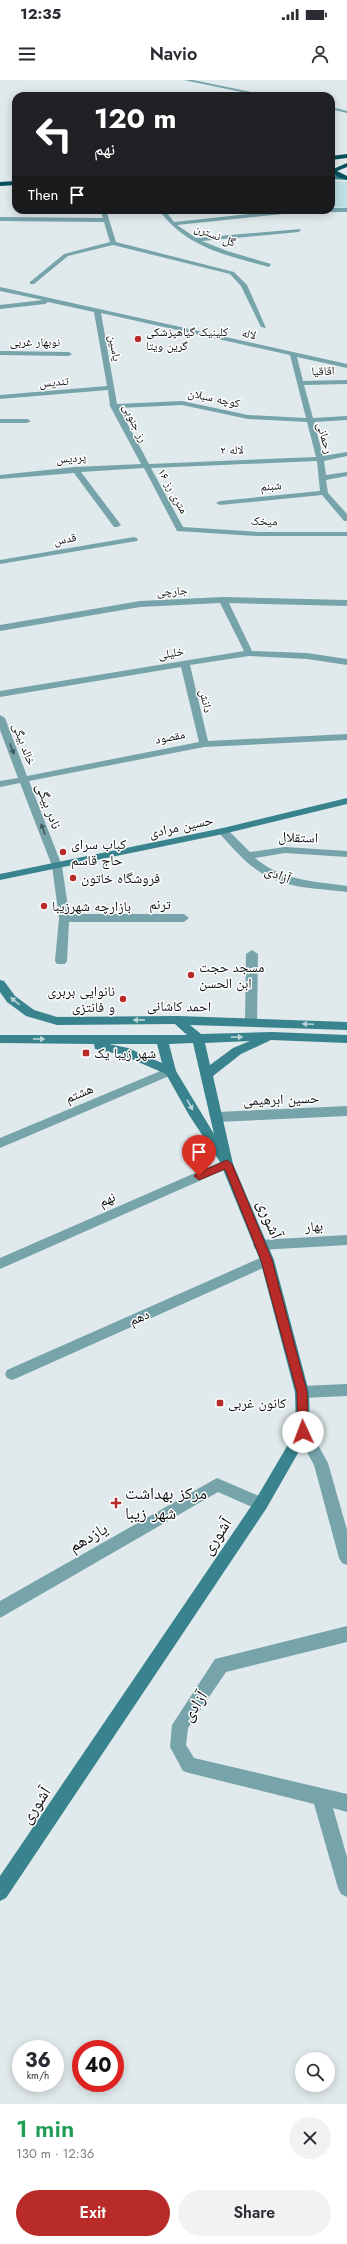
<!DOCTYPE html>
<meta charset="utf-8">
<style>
:root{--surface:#fff;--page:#f2f2f3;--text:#2b2b33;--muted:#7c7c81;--accent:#b92b28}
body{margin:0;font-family:Jost,"Noto Naskh Arabic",sans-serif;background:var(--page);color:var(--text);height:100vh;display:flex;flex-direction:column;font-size:15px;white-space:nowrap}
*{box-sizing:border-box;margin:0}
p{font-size:13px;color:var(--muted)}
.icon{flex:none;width:22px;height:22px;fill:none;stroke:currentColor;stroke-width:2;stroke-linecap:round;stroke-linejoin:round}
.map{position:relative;height:2024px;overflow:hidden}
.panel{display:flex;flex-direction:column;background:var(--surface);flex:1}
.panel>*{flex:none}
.guide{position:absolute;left:12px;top:12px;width:323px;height:122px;border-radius:12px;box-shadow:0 2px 10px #0003;background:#202124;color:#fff;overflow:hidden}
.buttons{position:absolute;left:295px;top:1972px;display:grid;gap:8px}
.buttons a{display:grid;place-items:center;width:40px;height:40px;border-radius:50%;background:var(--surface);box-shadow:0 2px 10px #0003;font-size:20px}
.speed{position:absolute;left:12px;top:1960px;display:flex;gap:8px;font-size:20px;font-weight:700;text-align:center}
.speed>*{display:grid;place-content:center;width:52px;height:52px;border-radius:50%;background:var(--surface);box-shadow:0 2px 10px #0003;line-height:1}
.speed small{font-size:10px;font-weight:400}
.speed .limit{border:6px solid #d22;background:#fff;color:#111}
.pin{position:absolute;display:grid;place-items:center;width:34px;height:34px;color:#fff;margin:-41px -17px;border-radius:50% 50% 50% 0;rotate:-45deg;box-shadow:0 0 4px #0007}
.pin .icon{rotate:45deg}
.me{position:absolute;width:44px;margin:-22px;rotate:358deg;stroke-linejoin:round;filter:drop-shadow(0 0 3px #0008)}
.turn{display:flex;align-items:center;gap:14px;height:84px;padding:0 16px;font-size:18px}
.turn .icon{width:52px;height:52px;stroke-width:2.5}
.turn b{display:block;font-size:28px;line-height:34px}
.then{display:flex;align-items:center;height:38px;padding:0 16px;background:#0003;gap:8px;font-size:15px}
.round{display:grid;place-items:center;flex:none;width:42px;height:42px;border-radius:21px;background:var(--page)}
.summary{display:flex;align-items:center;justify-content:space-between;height:68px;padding:0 16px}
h1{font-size:24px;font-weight:600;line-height:30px;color:#1e9e55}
.button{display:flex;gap:8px;margin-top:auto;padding:8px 16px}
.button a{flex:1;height:46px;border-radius:24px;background:var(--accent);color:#fff;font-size:16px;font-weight:600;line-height:46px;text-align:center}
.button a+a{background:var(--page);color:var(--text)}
.status{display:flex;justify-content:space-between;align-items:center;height:28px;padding:0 20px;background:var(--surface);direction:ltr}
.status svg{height:11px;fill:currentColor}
header{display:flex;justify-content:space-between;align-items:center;height:52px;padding:0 16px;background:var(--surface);font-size:18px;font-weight:600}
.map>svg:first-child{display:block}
.green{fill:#bde0e5}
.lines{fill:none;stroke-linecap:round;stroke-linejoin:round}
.street{fill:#77a4ab;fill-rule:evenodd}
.secondary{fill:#38838d;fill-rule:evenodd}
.highway{fill:#055159;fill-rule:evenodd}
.oneway{fill:#435b5e}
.oneway2{fill:#b9d4d7}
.route{fill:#b92b28;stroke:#781c1a}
.poi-dot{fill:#b92b28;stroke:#fff;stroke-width:1.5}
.labels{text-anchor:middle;stroke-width:3;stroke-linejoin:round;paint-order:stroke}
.far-street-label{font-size:12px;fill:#0f1212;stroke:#fff}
.far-poi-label{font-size:12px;fill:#0f1212;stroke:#fff;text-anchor:start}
.street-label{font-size:14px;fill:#0f1212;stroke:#fff}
.poi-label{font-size:14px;fill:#0f1212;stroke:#fff;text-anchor:start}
.near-street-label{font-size:17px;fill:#0f1212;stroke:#fff}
.near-poi-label{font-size:17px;fill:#0f1212;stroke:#fff;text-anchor:start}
</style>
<div class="status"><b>12:35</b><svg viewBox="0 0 49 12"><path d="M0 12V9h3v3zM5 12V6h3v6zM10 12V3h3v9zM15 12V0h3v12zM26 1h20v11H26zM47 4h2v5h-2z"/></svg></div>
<header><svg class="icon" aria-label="menu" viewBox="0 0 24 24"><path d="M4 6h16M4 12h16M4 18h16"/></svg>Navio<svg class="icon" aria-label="person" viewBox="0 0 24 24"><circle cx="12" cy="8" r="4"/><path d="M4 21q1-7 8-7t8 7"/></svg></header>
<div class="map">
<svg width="347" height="2024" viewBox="0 0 347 2024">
<rect width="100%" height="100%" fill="#e0e9eb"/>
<!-- green -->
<polygon class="green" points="331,101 347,102 347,128 331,127"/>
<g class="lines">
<!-- street -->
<g class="street">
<polygon points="184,0 193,0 270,16 261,16"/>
<polygon points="331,27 347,31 347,33 331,29"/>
<path d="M331,128H347V132H302L177,145L196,158L301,149L299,152L202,161L227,171L271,184L269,187C228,176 185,167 159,130H165L174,142L286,130H331Z"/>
<polygon points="100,130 106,130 116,162 234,192 247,205 266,248 261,247 241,206 230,194 113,165 68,176 34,204 30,204 30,202 64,174 110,162 104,142 0,141 0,137 103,138"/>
<path d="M0,207L347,284V288L297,277L303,301L347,300V304L304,305L313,338L347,336V340L314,342L323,376L347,372V376L324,381L326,395L347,392V396L326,400L328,413L347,434V441H344L322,415L220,425L216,423L220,421L320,411L317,381L151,388L183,447L258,452H347V456H258L177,451L144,388L81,392L121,445L117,447H114L74,393L0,399V395L75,387L141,384L110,326L108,310L0,319V315L107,306L94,232L48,222L45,224L0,229V225L43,220L0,211ZM101,233L290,275L306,338L248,335L182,321L117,324ZM182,325L248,339L307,342L316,377L149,384L119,328Z"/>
<polygon points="0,271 69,272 72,274 69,276 0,275"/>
<polygon points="0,339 27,339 31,341 27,343 0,343"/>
<polygon points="134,457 138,459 137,461 0,484 0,480"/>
<polygon points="223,517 347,520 347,526 229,523 252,571 307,573 347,579 347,585 307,579 249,576 190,585 208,661 347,654 347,660 204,667 29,701 62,786 69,834 184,834 189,838 184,842 69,842 67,881 65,884 57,884 55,881 59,838 52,786 20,703 0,707 0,701 18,698 0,650 0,635 5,638 27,696 199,662 181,587 0,617 0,611 244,571 220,523 140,527 0,551 0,545 140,521"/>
<path d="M223,748L227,749L250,772L285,767L347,771V777L285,773L255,778C282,801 314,801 347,806V812C318,808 285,809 260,792C244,782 232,767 219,753V749Z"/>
<polygon points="252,870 258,874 257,942 251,946 245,942 246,874"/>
<polygon points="170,987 174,988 176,991 174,994 0,1068 0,1058"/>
<polygon points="347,1026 347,1036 217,1042 213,1040 211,1037 213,1034 217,1032"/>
<polygon points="227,1079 231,1081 233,1084 231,1087 0,1189 0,1178"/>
<polygon points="347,1155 347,1165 260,1170 255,1169 253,1165 255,1161 260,1160"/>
<polygon points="267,1175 272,1176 274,1180 272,1184 17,1298 12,1300 7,1298 5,1294 7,1290"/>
<polygon points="347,1304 347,1316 302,1318 297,1316 295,1312 297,1308 302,1306"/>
<polygon points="303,1346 308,1347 328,1383 347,1450 347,1485 342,1483 339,1478 314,1385 296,1352 298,1347"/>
<polygon points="217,1398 266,1419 268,1424 266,1429 261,1431 218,1412 0,1538 0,1521"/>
<polygon points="347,1546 347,1562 226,1592 188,1648 186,1665 194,1678 347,1714 347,1732 333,1728 347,1777 347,1817 341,1814 338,1808 314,1724 189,1693 183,1691 170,1667 172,1645 215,1579"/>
</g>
<!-- secondary -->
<g class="secondary">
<polygon points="331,95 347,96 347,100 331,99"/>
<polygon points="347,718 347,724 223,754 0,800 0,794 223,748"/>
<path d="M0,900L4,901L15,916L34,930L57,937L178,936L347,942V950L190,945L201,954L272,952L347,955V963L271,960L241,974L213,996L233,1084L274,1180L309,1312L310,1352L266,1429L6,1818L0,1821V1796L256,1419L296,1351L295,1312L260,1180L220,1082L189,1035L166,994L122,975L95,969L94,964L0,963V955H187L175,944L57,945L26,936L7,922L0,912ZM250,961L233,968L210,985L205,963ZM193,963L214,1054L176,991L169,964ZM109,964H157L162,983L128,968Z"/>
</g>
<!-- highway -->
<g class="highway">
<polygon points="347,74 347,78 331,80 331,76"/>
<polygon points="347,83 347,87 337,91 347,96 347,100 338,97 331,92 331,90"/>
<polygon points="16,101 16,105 0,106 0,102"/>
</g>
</g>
<!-- one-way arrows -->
<defs><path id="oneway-solid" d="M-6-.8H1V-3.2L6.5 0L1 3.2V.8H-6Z"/></defs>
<g class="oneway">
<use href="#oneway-solid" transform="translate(12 669) rotate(69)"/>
<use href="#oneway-solid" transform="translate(43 749) rotate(-111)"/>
</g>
<g class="oneway2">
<use href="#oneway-solid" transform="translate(15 921) rotate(-139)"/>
<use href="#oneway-solid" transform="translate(139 940) rotate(179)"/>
<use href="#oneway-solid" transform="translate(308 944) rotate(-178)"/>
<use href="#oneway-solid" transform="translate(237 957) rotate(-1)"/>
<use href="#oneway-solid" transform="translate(39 959) rotate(1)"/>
<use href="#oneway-solid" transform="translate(190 1025) rotate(61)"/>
</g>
<!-- route -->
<polygon class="route" points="227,1080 232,1084 272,1180 307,1312 308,1352 303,1357 298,1352 297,1312 261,1180 225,1089 199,1100 194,1096 196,1094"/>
<!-- markers -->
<g class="poi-dot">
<circle cx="138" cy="259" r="4"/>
<circle cx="63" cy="772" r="4"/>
<circle cx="73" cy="798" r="4"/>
<circle cx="44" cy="826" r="4"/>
<circle cx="191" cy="895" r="4"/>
<circle cx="123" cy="919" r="4"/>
<rect x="82" y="969" width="8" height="8" rx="2"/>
<rect x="216" y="1319" width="8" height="8" rx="2"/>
<path d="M114 1417h4v4h4v4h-4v4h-4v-4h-4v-4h4z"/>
</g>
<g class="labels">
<!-- far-street labels -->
<g class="far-street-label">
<text transform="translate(215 155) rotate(22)" y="4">گل نسترن</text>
<text transform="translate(249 254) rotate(13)" y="4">لاله</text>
<text x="35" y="266">نوبهار غربی</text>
<text transform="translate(115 268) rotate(80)" y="4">یاسین</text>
<text transform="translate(323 291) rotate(-1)" y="4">اقاقیا</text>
<text transform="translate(54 302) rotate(-5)" y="4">تندیس</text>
<text transform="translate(214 318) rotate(12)" y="4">کوچه سبلان</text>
<text transform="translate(135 343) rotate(64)" y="4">رز جنوبی</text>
<text transform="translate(325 358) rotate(74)" y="4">رحمانی</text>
<text transform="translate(232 370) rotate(-2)" y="4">لاله ۲</text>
<text transform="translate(71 378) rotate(-5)" y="4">پردیس</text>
<text transform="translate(271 406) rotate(-5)" y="4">شبنم</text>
<text transform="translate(173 411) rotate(61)" y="4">۱۶ متری رز</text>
<text transform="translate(264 441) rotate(1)" y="4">میخک</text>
<text transform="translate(65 459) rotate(-10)" y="4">قدس</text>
<text transform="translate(172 511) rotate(-3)" y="4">جارچی</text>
<text transform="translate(171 573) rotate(-9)" y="4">خلیلی</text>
<text transform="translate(206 621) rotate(77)" y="4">دانش</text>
<text transform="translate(170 657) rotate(-11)" y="4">مقصود</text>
<text transform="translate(24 664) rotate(69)" y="4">خالد بیگی</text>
</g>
<!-- far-poi labels -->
<g class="far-poi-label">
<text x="146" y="256">کلینیک گیاهپزشکی<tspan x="146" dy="14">گرین ویتا</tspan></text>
</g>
<!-- street labels -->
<g class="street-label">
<text transform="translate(49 726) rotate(69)" y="5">نادر بیگی</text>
<text transform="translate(181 746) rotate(-12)" y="5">حسین مرادی</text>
<text transform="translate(298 757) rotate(2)" y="5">استقلال</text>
<text transform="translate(278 794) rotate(22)" y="5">آزادی</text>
<text x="160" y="829">ترنم</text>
<text transform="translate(179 926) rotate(1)" y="5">احمد کاشانی</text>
<text transform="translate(79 1013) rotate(-23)" y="5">هشتم</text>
<text transform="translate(281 1019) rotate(-2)" y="5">حسین ابرهیمی</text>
<text transform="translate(107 1119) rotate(-24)" y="5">نهم</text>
<text transform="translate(314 1146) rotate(-4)" y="5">بهار</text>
<text transform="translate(139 1237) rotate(-24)" y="5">دهم</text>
</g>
<!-- poi labels -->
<g class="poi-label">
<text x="71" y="769">کباب سرای<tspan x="71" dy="16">حاج قاسم</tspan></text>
<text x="81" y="803">فروشگاه خاتون</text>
<text x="52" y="831">بازارچه شهرزیبا</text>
<text x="199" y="892">مسجد حجت<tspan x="199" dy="16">ابن الحسن</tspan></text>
<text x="115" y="916" text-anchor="end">نانوایی بربری<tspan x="115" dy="16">و فانتزی</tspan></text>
<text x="94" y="978">شهر زیبا یک</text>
<text x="228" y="1328">کانون غربی</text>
</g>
<!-- near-street labels -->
<g class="near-street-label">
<text transform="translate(270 1139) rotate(68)" y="6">آشوری</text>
<text transform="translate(216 1456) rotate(-56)" y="6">آشوری</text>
<text transform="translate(88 1457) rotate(-30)" y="6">یازدهم</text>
<text transform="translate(194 1626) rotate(-56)" y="6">آزادی</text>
<text transform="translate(35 1725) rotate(-56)" y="6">آشوری</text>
</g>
<!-- near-poi labels -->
<g class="near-poi-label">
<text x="125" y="1419">مرکز بهداشت<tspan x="125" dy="20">شهر زیبا</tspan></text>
</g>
</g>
</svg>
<div class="buttons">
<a><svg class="icon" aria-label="search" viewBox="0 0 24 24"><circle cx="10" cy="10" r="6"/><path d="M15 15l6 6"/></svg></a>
</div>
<div class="speed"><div>36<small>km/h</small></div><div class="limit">40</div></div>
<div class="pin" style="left:199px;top:1096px;background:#d93025"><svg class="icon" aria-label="arrive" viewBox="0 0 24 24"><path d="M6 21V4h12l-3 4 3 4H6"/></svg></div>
<svg class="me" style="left:303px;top:1352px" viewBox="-20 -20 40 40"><circle r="19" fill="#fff"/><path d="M0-13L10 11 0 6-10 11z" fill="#b92b28"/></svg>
<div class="guide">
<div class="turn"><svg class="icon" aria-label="left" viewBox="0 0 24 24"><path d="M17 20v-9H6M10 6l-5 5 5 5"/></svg><div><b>120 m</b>نهم</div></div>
<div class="then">Then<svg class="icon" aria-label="arrive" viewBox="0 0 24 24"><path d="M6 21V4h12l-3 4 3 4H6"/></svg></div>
</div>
</div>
<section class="panel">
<div class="summary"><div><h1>1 min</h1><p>130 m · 12:36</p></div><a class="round"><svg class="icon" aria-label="close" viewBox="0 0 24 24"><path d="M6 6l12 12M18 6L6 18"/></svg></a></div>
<div class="button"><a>Exit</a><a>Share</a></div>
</section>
